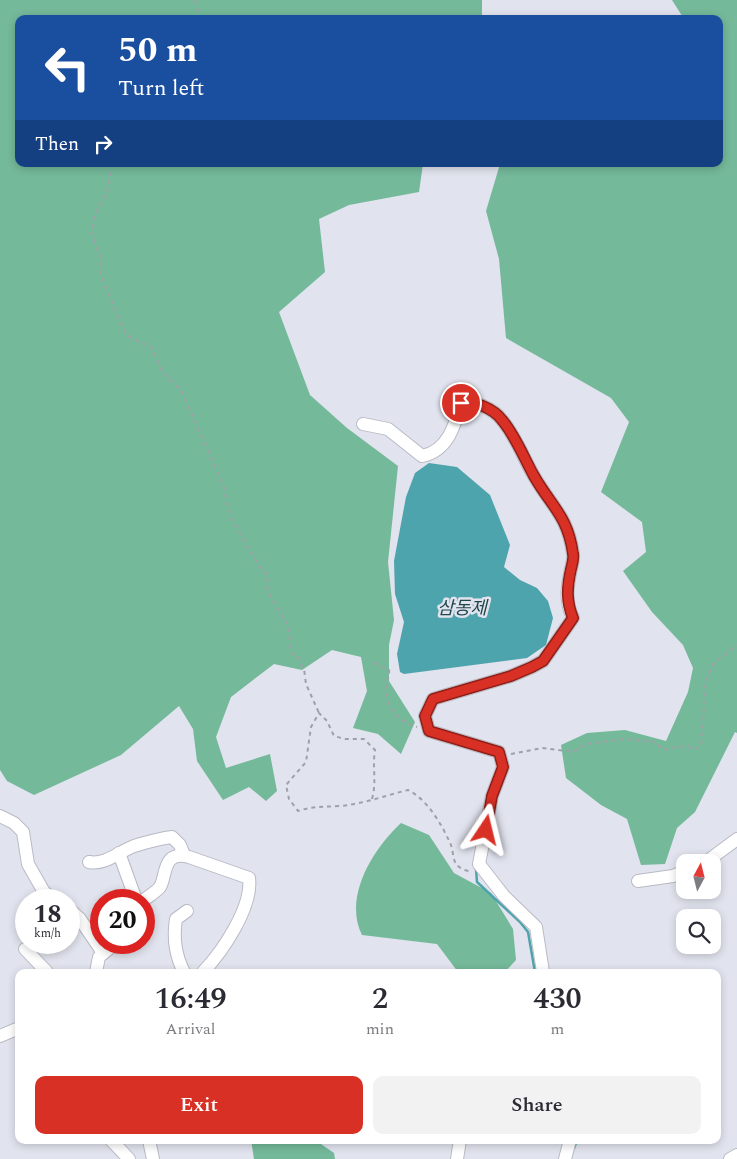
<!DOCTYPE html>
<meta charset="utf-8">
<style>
:root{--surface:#fff;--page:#f2f2f3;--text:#2b2b33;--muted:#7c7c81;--accent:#d93025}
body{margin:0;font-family:Spectral,"Noto Sans KR",serif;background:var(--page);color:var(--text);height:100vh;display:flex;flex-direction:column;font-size:19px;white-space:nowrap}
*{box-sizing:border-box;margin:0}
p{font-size:16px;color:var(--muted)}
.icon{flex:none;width:28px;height:28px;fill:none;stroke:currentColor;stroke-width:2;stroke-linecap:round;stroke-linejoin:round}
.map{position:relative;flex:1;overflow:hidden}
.sheet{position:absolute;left:15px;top:969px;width:706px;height:175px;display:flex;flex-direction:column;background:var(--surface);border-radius:10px;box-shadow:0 2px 8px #0003}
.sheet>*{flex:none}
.banner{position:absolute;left:15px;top:15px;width:708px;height:152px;border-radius:10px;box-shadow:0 2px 8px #0003;background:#1a4fa0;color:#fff;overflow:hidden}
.needle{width:32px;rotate:7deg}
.buttons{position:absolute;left:676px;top:854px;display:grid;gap:10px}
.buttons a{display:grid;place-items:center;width:45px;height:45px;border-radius:10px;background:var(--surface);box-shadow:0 2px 8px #0003;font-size:25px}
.speed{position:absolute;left:15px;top:889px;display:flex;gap:10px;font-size:25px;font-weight:700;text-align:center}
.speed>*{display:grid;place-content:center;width:65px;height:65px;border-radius:50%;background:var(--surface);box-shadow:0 2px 8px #0003;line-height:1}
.speed small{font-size:12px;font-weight:400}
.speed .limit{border:8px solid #d22;background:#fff;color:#111}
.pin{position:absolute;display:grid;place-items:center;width:42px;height:42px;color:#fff;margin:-21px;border:2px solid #fff;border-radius:50%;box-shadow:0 1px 5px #0007}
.me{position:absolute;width:55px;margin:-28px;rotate:10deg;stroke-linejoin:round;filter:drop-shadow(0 0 4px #0008)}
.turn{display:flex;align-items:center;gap:18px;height:105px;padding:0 20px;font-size:22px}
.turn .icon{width:65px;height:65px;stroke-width:2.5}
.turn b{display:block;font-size:35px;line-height:42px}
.then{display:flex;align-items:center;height:48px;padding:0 20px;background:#0003;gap:10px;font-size:19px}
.eta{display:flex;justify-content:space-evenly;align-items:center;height:85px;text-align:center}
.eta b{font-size:30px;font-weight:600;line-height:35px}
.primary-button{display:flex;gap:10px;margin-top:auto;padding:10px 20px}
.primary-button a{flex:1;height:58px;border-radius:10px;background:var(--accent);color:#fff;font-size:20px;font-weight:600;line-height:58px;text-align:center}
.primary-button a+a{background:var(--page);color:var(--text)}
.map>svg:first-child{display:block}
.forest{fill:#74b99a}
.water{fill:#4ea4ac}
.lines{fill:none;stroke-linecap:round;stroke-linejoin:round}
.stream{stroke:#4ea4ac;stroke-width:2.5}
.minor-casing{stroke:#b8bac4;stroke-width:14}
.path{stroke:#9fa1a9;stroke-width:2;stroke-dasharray:4 4;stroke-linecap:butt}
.minor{stroke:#fff;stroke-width:12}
.route-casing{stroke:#8d1f18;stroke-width:12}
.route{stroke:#d93025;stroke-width:9}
.labels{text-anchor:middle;stroke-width:5;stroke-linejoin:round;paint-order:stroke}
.water-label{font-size:18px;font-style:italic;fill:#1f474a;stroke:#e1e3ee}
</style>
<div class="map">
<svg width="737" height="1159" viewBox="0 0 737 1159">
<rect width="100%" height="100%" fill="#e1e3ee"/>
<!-- forest -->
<g class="forest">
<polygon points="0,0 482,0 482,19 19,19 19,164 423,164 419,192 349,205 319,219 325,272 279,312 310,395 347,428 398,466 388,562 394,620 389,645 389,681 415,722 401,754 378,734 353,728 367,691 361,657 332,650 302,670 274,664 231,697 216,737 226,768 270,754 277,791 266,801 249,787 223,800 197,761 193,729 179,706 121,755 34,795 7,781 0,770"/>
<polygon points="672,0 737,0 737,733 735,732 695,812 677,828 665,864 641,865 627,819 601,805 566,778 561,745 587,733 625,730 666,741 688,692 693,668 683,645 652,612 623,571 646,552 642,522 601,492 629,422 611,398 506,338 499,259 486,211 500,164 719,164 719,19 684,19"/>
<path d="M401,823L429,835L454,873L491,893L513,929L516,960L505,972H458L437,944L362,935C343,897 373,849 401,823Z"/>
<polygon points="251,1140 315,1140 334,1153 335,1159 254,1159"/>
</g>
<!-- water -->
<polygon class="water" points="429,463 457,467 490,495 510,545 504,567 520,580 537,588 548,601 553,618 546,645 527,658 404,674 400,672 397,654 404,622 395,594 394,561 406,497 415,473"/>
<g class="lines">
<!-- stream -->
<g class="stream">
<polyline points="476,869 477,882 520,922 528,932 535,972"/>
<polyline points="574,1148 577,1140"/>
</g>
<defs>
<g id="minor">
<path d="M363,424L388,429L422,456C448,451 455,425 461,403C474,400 494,409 502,420C515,435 524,459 534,476C551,506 568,516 573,554C574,559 572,564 571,569C567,587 565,601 573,618L543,661L532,667L511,676L433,699L425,716L429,731L499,752L503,767L492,796L479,864L504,896L536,927L543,972"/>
<polyline points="0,816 14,823 23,832 28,864 44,892 55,900"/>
<polyline points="119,853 136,900"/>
<path d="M89,862C105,865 119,852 134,846C144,843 162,838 172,837L180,845L184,855"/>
<polyline points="706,862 737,839"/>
<polyline points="638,881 673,876 685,871"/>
<path d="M144,900C149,896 156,892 160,887C167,875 162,850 189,857L249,878C253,907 222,952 203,972"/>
<polyline points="69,909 80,919 103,953"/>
<polyline points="25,949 47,972"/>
<polyline points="96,972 99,957 117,942"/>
<path d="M184,972C175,955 173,938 176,919L187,911"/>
<polyline points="0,1036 19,1028"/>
<polyline points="111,1140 129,1159"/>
<polyline points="149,1140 153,1159"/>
<polyline points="457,1159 460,1140"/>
<polyline points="565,1159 570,1140"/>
<polyline points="730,1159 737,1155"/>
</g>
</defs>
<!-- minor casing -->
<use href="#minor" class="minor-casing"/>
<!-- path -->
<g class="path">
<polyline points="195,0 201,19"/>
<polyline points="112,164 107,193 96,211 91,232 100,256 100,271 105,286 126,335 152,348 161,370 182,392 223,485 231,518 259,566 268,575 267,587 270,596 288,625 292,654 297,656 304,669 306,684 319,713"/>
<path d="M374,663L389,670C390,676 387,680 386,686C385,707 397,721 417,727"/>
<path d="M511,754L542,748L573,752L586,744L625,739L657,742L659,746L665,749L688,746L694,750L701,744C705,723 702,701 706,681C707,674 712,670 714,663L737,645"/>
<path d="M372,799C377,781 372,768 375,750L364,739H345L334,736L327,721L319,713L311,727L306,762L286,785L289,799L298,811C313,806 325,807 340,806C363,804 387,795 408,790C428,800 442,825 451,845C453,851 453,859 456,864C459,868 465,871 470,871"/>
</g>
<!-- minor -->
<use href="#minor" class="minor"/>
</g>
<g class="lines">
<defs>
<path id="route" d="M461,403C474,400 494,409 502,420C515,435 524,458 534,476C551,506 568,516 573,554C574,559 572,565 571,569C567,587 566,601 573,618L543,661L532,667L511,676L433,699L425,716L429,731L499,752L503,767L492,796L486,830"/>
</defs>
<!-- route casing -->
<use href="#route" class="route-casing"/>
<!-- route -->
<use href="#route" class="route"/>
</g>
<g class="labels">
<!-- water labels -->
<g class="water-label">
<text x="462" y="614">삼동제</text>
</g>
</g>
</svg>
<div class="buttons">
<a><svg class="needle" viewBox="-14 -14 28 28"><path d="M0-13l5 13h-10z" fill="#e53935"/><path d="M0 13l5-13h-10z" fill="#7c7c81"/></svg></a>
<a><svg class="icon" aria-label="search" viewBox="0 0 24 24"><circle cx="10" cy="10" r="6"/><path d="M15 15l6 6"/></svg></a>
</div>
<div class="speed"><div>18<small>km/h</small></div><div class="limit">20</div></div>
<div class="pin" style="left:461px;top:403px;background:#d93025"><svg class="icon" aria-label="arrive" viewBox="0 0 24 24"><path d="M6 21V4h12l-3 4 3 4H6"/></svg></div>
<svg class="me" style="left:486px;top:830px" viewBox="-20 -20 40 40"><path d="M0-17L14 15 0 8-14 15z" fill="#d93025" stroke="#fff" stroke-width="4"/></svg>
<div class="banner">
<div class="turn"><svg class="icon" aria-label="left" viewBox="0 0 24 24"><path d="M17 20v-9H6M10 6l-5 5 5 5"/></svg><div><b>50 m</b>Turn left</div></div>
<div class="then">Then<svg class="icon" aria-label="right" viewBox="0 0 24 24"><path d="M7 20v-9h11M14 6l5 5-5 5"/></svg></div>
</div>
<section class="sheet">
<div class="eta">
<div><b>16:49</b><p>Arrival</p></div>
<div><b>2</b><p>min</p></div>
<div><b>430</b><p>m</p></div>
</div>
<div class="primary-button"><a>Exit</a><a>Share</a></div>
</section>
</div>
